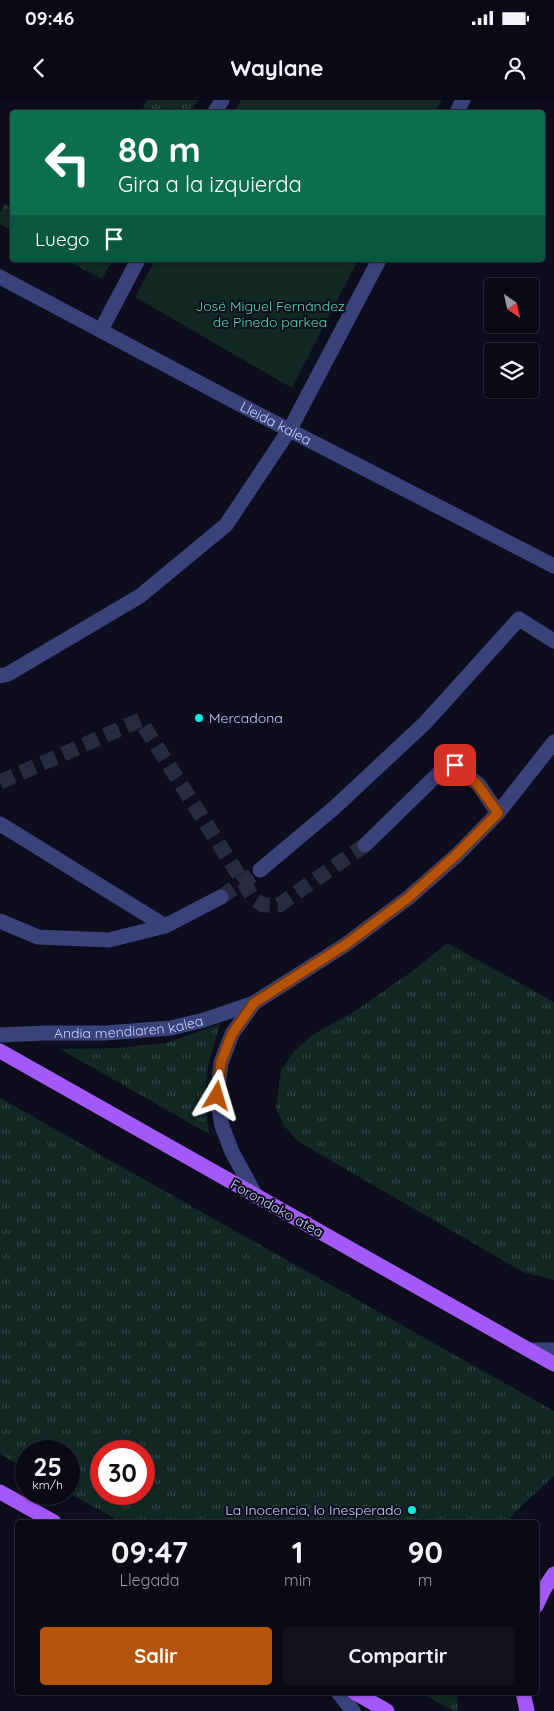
<!DOCTYPE html>
<html lang="es">
<meta charset="utf-8">
<style>
:root{--surface:#0a0a16;--page:#13131f;--text:#f1f3f6;--muted:#999aa1;--line:#2a2b35;--accent:#b45309}
body{margin:0;font-family:Quicksand,sans-serif;background:var(--page);color:var(--text);height:100vh;display:flex;flex-direction:column;font-size:19px;white-space:nowrap}
*{box-sizing:border-box;margin:0}
p{font-size:16px;color:var(--muted)}
.icon{flex:none;width:28px;height:28px;fill:none;stroke:currentColor;stroke-width:2;stroke-linecap:round;stroke-linejoin:round}
.map{position:relative;flex:1;overflow:hidden}
.panel{position:absolute;left:15px;top:1420px;width:524px;height:175px;display:flex;flex-direction:column;background:var(--surface);border-radius:5px;box-shadow:0 1px 4px #0004,0 0 0 1px var(--line)}
.panel>*{flex:none}
.guide{position:absolute;left:10px;top:10px;width:535px;height:152px;border-radius:5px;box-shadow:0 1px 4px #0004,0 0 0 1px var(--line);background:#0b6e4f;color:#fff;overflow:hidden}
.needle{width:32px;rotate:146deg}
.controls{position:absolute;left:484px;top:178px;display:grid;gap:10px}
.controls a{display:grid;place-items:center;width:55px;height:55px;border-radius:5px;background:var(--surface);box-shadow:0 1px 4px #0004,0 0 0 1px var(--line);font-size:25px}
.speed{position:absolute;left:15px;top:1340px;display:flex;gap:10px;font-size:25px;font-weight:700;text-align:center}
.speed>*{display:grid;place-content:center;width:65px;height:65px;border-radius:50%;background:var(--surface);box-shadow:0 1px 4px #0004,0 0 0 1px var(--line);line-height:1}
.speed small{font-size:12px;font-weight:400}
.speed .limit{border:8px solid #d22;background:#fff;color:#111}
.pin{position:absolute;display:grid;place-items:center;width:42px;height:42px;color:#fff;margin:-21px;border-radius:10px;box-shadow:0 2px 8px #0006}
.me{position:absolute;width:55px;margin:-28px;rotate:7deg;stroke-linejoin:round;filter:drop-shadow(0 0 4px #0008)}
.turn{display:flex;align-items:center;gap:18px;height:105px;padding:0 25px;font-size:22px}
.turn .icon{width:65px;height:65px;stroke-width:2.5}
.turn b{display:block;font-size:35px;line-height:42px}
.then{display:flex;align-items:center;height:48px;padding:0 25px;background:#0003;gap:10px;font-size:19px}
.eta{display:flex;justify-content:space-evenly;align-items:center;height:85px;text-align:center}
.eta b{font-size:30px;font-weight:800;line-height:35px}
.primary-button{display:flex;gap:10px;margin-top:auto;padding:10px 25px}
.primary-button a{flex:1;height:58px;border-radius:5px;background:var(--accent);color:#fff;font-size:20px;font-weight:800;line-height:58px;text-align:center}
.primary-button a+a{background:var(--page);color:var(--text)}
.status{display:flex;justify-content:space-between;align-items:center;height:35px;padding:0 25px;background:var(--surface);direction:ltr}
.status svg{height:14px;fill:currentColor}
header{display:flex;justify-content:space-between;align-items:center;height:65px;padding:0 25px;background:var(--surface);font-size:22px;font-weight:800}
.map>svg:first-child{display:block}
.grass{fill:url(#grass-tufts);fill-rule:evenodd}
.park{fill:#112823}
.lines{fill:none;stroke-linecap:round;stroke-linejoin:round}
.minor-tunnel{stroke:#2a2a3f;stroke-width:15;stroke-dasharray:15 8;stroke-linecap:butt}
.minor{stroke:#3a427b;stroke-width:15}
.major{stroke:#a359f7;stroke-width:15}
.route-casing{stroke:#753606;stroke-width:12}
.route{stroke:#b45309;stroke-width:9}
.poi-dot{fill:#0bebde;stroke:#0d0d1e;stroke-width:2}
.labels{text-anchor:middle;stroke-width:4;stroke-linejoin:round;paint-order:stroke}
.park-label{font-size:14px;fill:#5dd9a6;stroke:#0d0d1e}
.street-label{font-size:14px;fill:#cdcffd;stroke:#0d0d1e}
.poi-label{font-size:14px;fill:#cdcffd;stroke:#0d0d1e;text-anchor:start}
</style>
<div class="status"><b>09:46</b><svg viewBox="0 0 49 12"><path d="M0 12V9h3v3zM5 12V6h3v6zM10 12V3h3v9zM15 12V0h3v12zM26 1h20v11H26zM47 4h2v5h-2z"/></svg></div>
<header><svg class="icon" aria-label="back" viewBox="0 0 24 24"><path d="M15 5l-7 7 7 7"/></svg>Waylane<svg class="icon" aria-label="person" viewBox="0 0 24 24"><circle cx="12" cy="8" r="4"/><path d="M4 21q1-7 8-7t8 7"/></svg></header>
<div class="map">
<svg width="554" height="1611" viewBox="0 0 554 1611">
<defs>
<pattern id="grass-tufts" width="24" height="20" patternUnits="userSpaceOnUse" patternTransform="scale(1.25)"><rect width="24" height="20" fill="#112823"/><path d="M3 7l-1-3M5 7V3M7 7l1-3M15 17l-1-3M17 17v-4M19 17l1-3" fill="none" stroke="#324644"/></pattern>
</defs>
<rect width="100%" height="100%" fill="#0d0d1e"/>
<!-- grass -->
<g class="grass">
<polygon points="147,0 198,0 191,12 141,12"/>
<polygon points="5,104 12,109 12,131 0,124 0,113"/>
<polygon points="66,160 112,160 102,179"/>
<polygon points="447,843 554,902 554,1180 523,1172 299,1042 284,1026 276,1008 281,970 295,950 314,934 355,911 417,868"/>
<polygon points="220,924 208,966 205,997 209,1034 60,949 119,948 166,943"/>
<path d="M0,998L554,1311V1376L515,1412L508,1422H121L69,1393V1351H26V1369L0,1354ZM144,1351V1394H101V1351Z"/>
<polygon points="421,1593 457,1593 458,1611 454,1611"/>
</g>
<!-- park -->
<g class="park">
<polygon points="241,0 442,0 435,12 234,12"/>
<polygon points="155,160 358,160 292,288 135,197"/>
</g>
<g class="lines">
<!-- minor-tunnel -->
<g class="minor-tunnel">
<polyline points="0,682 140,620 254,799 263,805 279,805 365,745"/>
<polyline points="221,797 260,770"/>
</g>
<!-- minor -->
<g class="minor">
<polyline points="215,12 222,0"/>
<polyline points="457,12 463,0"/>
<path id="s1" d="M0,177L258,314L554,466"/>
<polyline points="101,230 138,160"/>
<polyline points="0,576 8,574 140,496 226,425 290,329 379,160"/>
<polyline points="0,724 165,826 109,840 38,837 0,821"/>
<polyline points="365,745 442,670 455,665 479,685 498,713"/>
<polyline points="260,770 334,708 425,623 519,519 554,541"/>
<polyline points="165,826 221,797"/>
<polyline points="254,903 232,934 221,963 217,996 222,1026 232,1052 256,1096"/>
<path id="s2" d="M0,935L45,933H105L171,928L204,920L254,903L345,845L408,798L457,755L498,713L554,642"/>
<polyline points="530,1250 554,1250"/>
<polyline points="338,1592 353,1611"/>
</g>
<!-- major -->
<g class="major">
<polyline points="0,951 554,1264"/>
<polyline points="0,1392 54,1422"/>
<polyline points="536,1506 544,1489 554,1474"/>
<polyline points="354,1592 387,1611"/>
<polyline points="523,1592 527,1611"/>
</g>
</g>
<g class="lines">
<defs>
<polyline id="route" points="217,996 221,962 232,934 254,903 345,845 408,798 456,755 498,713 478,685 455,665"/>
</defs>
<!-- route casing -->
<use href="#route" class="route-casing"/>
<!-- route -->
<use href="#route" class="route"/>
</g>
<!-- markers -->
<g class="poi-dot">
<circle cx="199" cy="618" r="5"/>
<circle cx="412" cy="1410" r="5"/>
</g>
<g class="labels">
<!-- park labels -->
<g class="park-label">
<text x="270" y="211">José Miguel Fernández<tspan x="270" dy="16">de Pinedo parkea</tspan></text>
</g>
<!-- street labels -->
<g class="street-label">
<text dy="5" stroke="none"><textPath href="#s1" startOffset="312">Lleida kalea</textPath></text>
<text dy="5" stroke="none"><textPath href="#s2" startOffset="129">Andia mendiaren kalea</textPath></text>
<text transform="translate(277 1108) rotate(29)" y="5">Forondako atea</text>
</g>
<!-- poi labels -->
<g class="poi-label">
<text x="209" y="623">Mercadona</text>
<text x="402" y="1415" text-anchor="end">La Inocencia, lo Inesperado</text>
</g>
</g>
</svg>
<div class="controls">
<a><svg class="needle" viewBox="-14 -14 28 28"><path d="M0-13l5 13h-10z" fill="#e53935"/><path d="M0 13l5-13h-10z" fill="#999aa1"/></svg></a>
<a><svg class="icon" aria-label="layers" viewBox="0 0 24 24"><path d="M12 4l9 5-9 5-9-5zM3 14l9 5 9-5"/></svg></a>
</div>
<div class="speed"><div>25<small>km/h</small></div><div class="limit">30</div></div>
<div class="pin" style="left:455px;top:665px;background:#d93025"><svg class="icon" aria-label="arrive" viewBox="0 0 24 24"><path d="M6 21V4h12l-3 4 3 4H6"/></svg></div>
<svg class="me" style="left:217px;top:996px" viewBox="-20 -20 40 40"><path d="M0-17L14 15 0 8-14 15z" fill="#b45309" stroke="#fff" stroke-width="4"/></svg>
<div class="guide">
<div class="turn"><svg class="icon" aria-label="left" viewBox="0 0 24 24"><path d="M17 20v-9H6M10 6l-5 5 5 5"/></svg><div><b>80 m</b>Gira a la izquierda</div></div>
<div class="then">Luego<svg class="icon" aria-label="arrive" viewBox="0 0 24 24"><path d="M6 21V4h12l-3 4 3 4H6"/></svg></div>
</div>
<section class="panel">
<div class="eta">
<div><b>09:47</b><p>Llegada</p></div>
<div><b>1</b><p>min</p></div>
<div><b>90</b><p>m</p></div>
</div>
<div class="primary-button"><a>Salir</a><a>Compartir</a></div>
</section>
</div>
